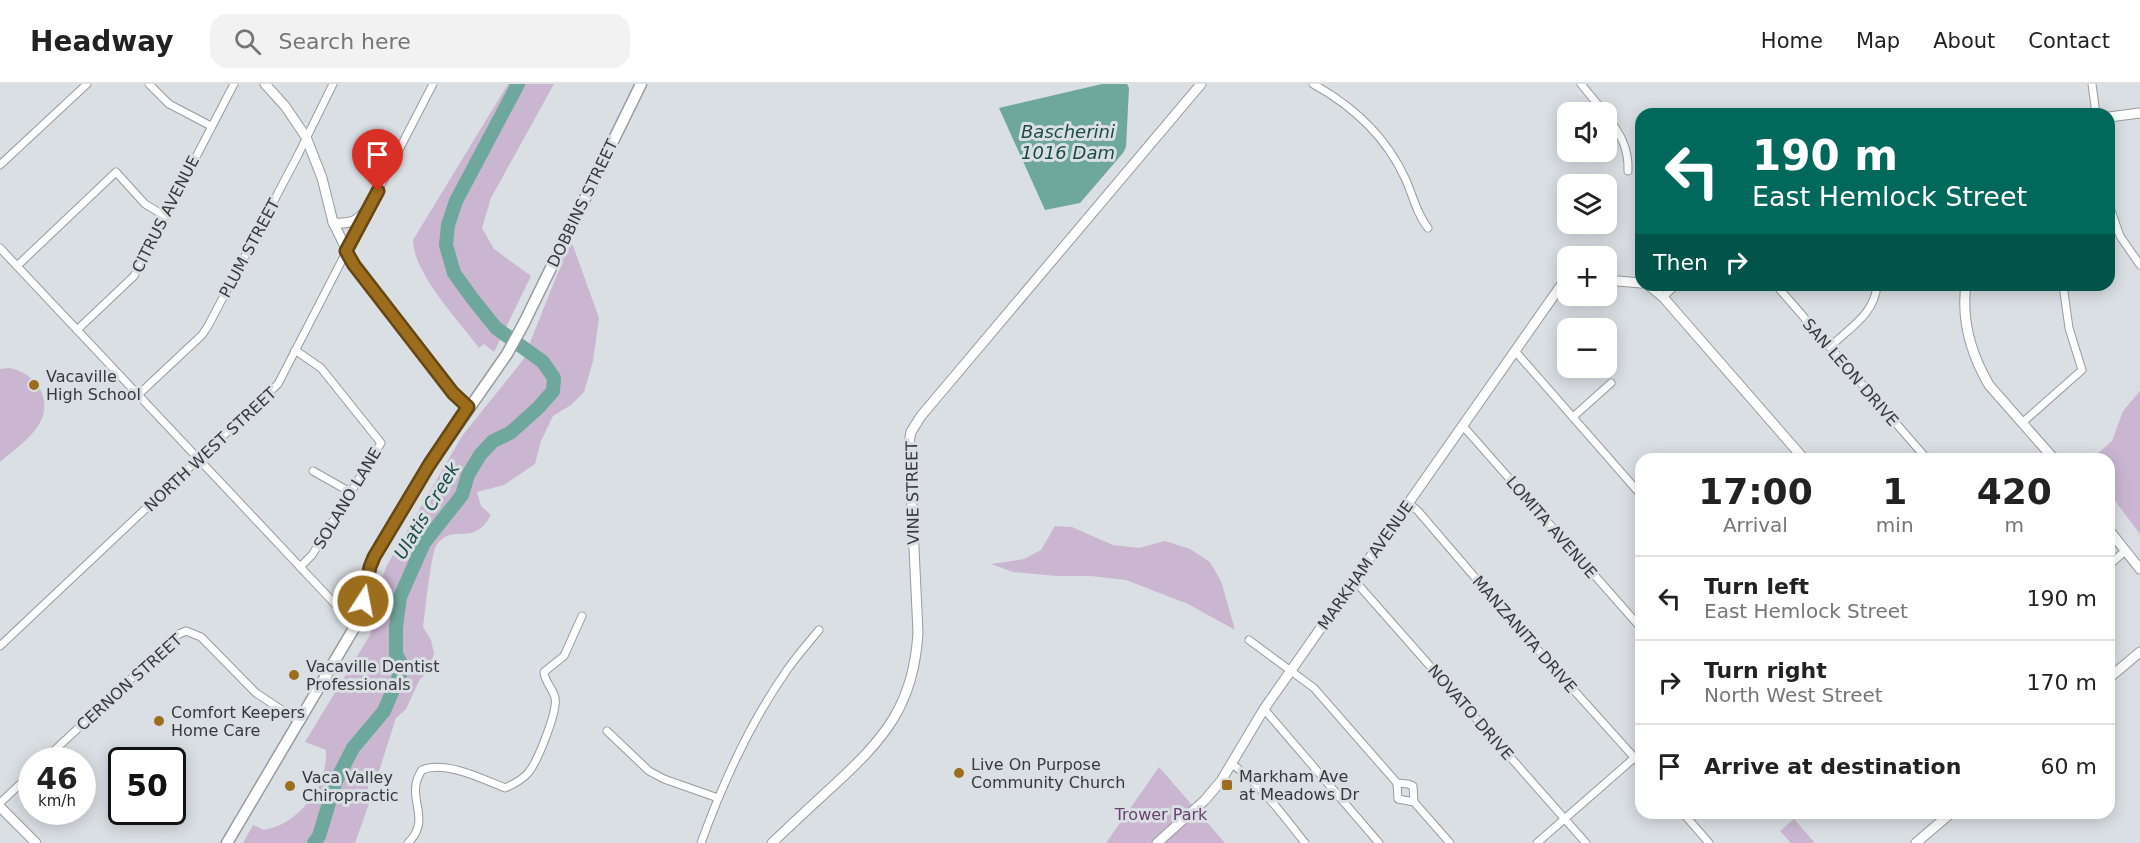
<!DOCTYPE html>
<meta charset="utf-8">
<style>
:root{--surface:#fff;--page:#f2f2f2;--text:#222;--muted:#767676;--line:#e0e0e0}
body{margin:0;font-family:"DejaVu Sans",sans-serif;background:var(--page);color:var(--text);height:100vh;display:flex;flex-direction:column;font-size:22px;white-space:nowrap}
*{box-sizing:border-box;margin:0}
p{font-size:20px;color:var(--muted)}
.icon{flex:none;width:33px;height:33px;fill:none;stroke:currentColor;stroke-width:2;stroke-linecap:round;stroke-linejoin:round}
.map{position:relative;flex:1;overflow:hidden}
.panel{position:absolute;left:1635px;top:369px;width:480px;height:366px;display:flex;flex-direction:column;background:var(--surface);border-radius:18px;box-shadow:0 3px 15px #0003}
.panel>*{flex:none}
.top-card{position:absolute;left:1635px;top:24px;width:480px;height:183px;border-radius:18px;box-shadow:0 3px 15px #0003;background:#00695c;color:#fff;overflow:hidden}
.fabs{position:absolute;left:1557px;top:18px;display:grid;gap:12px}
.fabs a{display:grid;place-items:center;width:60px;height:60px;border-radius:12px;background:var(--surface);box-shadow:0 3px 15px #0003;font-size:30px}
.speed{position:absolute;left:18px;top:663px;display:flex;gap:12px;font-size:30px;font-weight:700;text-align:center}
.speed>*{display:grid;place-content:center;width:78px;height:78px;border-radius:50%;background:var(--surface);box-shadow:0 3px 15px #0003;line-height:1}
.speed small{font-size:15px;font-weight:400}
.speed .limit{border:3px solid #111;border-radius:9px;background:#fff;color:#111}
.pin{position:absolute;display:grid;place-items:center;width:51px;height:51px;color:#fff;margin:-62px -26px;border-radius:50% 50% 50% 0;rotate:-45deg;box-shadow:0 0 6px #0007}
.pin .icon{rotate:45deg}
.me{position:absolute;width:66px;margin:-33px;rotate:11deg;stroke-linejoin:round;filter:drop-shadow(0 0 4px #0008)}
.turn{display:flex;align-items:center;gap:21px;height:126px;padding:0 18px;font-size:27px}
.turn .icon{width:78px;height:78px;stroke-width:2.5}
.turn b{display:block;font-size:42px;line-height:51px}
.then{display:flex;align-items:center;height:57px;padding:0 18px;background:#0003;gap:12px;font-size:22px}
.eta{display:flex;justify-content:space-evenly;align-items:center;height:102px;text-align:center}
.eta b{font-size:36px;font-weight:700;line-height:42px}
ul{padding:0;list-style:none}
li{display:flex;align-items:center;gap:18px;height:84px;padding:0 18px;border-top:2px solid var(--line)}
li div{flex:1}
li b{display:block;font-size:22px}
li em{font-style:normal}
header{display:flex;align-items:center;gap:36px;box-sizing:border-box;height:84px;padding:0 30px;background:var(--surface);border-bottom:2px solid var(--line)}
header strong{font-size:28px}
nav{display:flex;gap:33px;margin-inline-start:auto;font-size:21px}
.search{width:420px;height:54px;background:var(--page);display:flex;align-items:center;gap:15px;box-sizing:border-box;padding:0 21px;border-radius:18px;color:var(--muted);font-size:22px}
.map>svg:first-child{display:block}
.green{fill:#cab6d1}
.water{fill:#6ea79b}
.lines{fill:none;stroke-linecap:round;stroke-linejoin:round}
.river{stroke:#6ea79b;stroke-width:14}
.minor-casing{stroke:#969ba0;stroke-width:9}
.tertiary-casing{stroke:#969ba0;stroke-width:11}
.secondary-casing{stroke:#969ba0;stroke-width:13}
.minor{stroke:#fff;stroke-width:7}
.tertiary{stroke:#fff;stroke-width:9}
.secondary{stroke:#fff;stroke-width:10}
.route-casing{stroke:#654713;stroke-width:15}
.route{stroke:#9b6d1d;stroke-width:10}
.poi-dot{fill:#9b6d1d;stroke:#dadfe4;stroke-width:2}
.labels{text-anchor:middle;stroke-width:6;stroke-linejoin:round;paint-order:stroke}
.street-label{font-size:16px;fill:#37393b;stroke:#dadfe4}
.poi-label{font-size:16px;fill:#37393b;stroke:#dadfe4;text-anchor:start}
.park-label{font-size:16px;fill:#663f71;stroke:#dadfe4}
.water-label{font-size:18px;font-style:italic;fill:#1a4c43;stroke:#dadfe4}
</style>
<header>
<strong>Headway</strong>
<div class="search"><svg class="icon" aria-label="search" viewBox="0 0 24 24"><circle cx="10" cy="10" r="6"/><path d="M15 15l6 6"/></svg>Search here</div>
<nav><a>Home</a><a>Map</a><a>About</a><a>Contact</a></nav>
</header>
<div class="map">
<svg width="2140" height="759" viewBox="0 0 2140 759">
<rect width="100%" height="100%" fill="#dadfe4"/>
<!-- green -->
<g class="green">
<path d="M508,0H554L491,114L482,144L494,165L531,192L494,268L484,260L479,264C459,237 413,189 413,156Z"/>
<path d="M571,156L599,234L593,277L584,308L571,321L553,332L541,357L535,380L504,401L477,408L481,422L491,431C473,464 455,438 437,460C431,467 425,529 423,543L431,556L434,569L430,587L420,595L406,625L396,634L378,690L367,697L370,717L355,759H243L253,741L264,746C270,744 277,743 282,740C308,727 328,694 326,666L305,658L370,551L381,497L386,483L462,352L523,276Z"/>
<path d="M10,284C36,289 55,317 38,342C29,356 12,367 0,378V285Z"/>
<polygon points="2140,307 2140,450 2109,409 2109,375 2091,375 2112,357 2123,327"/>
<polygon points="1055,442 1072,443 1113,461 1139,464 1165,457 1190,465 1210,478 1221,497 1235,546 1188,520 1126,496 1091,492 1057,492 1013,488 991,480 1024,475 1041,466"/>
<polygon points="1159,683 1225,759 1106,759"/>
<polygon points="1794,735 1814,758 1812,759 1791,759 1780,747"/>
</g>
<!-- water -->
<polygon class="water" points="1102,0 1127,0 1129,4 1126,63 1123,69 1080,119 1045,126 999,24"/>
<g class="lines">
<!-- river -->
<polyline class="river" points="314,759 319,752 335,699 353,664 384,627 403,583 396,570 396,543 400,513 424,459 462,411 468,391 480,371 493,357 510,349 538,324 553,307 554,294 543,278 496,244 472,214 454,189 446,161 448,141 456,117 518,0"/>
<defs>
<g id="minor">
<polyline points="149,0 169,20 211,42"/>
<path d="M1313,0C1353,22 1386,53 1405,94C1413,111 1416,129 1428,144"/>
<polyline points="1581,0 1604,28"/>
<polyline points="2092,0 2096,30"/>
<path d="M1606,31C1620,49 1629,64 1628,87"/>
<polyline points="0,81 87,0"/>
<polyline points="2109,121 2120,152 2140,181"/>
<polyline points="0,164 335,520 360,534"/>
<polyline points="17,182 116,88 145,120 165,132"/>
<polyline points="1776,201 1927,375"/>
<polyline points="1663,213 1676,201"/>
<polyline points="77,246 134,192 234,0"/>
<path d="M1830,263C1849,244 1875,230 1877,201"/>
<polyline points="295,266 321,284 381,359 312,471 300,483"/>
<polyline points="1515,267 1641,411"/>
<polyline points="139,310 202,251 208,242 298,71 333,0"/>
<polyline points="1573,333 1611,299"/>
<polyline points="2022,339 2082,286 2069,244 2063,201"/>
<polyline points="1463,342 1641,544"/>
<polyline points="313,387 350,408"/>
<polyline points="1409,419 1418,427 1520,546 1641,681"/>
<polyline points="2109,481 2125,467"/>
<polyline points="1355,497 1586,759"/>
<polyline points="1249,556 1314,604 1397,699 1398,715 1414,718"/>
<polyline points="0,562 278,300 433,0"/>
<polyline points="1264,625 1379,759"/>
<polyline points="607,647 649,687 664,695 718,714"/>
<polyline points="44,676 179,550 186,547 201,553 256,609 300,638"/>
<path d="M1232,680C1261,701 1283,731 1305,759"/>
<polyline points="1397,699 1408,700 1413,702 1414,718 1450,759"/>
<polyline points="0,719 32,689"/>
<polyline points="1683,729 1709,759"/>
<path d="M408,759C434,733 403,714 422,686C444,676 483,695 505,704C514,700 522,696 528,689C537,679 558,627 555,614C553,604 545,599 544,588L564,572L582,532"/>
<path d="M701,759C723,698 750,639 787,586C797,572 808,559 819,546"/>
<polyline points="1537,759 1641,668"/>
</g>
<g id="tertiary">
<polyline points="265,0 285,22 306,53 322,94 333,138 354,181 453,309 468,323"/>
<polyline points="2109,33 2140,29"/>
<path d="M333,139C354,140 357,137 370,122"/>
<polyline points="1606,196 1641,199"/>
<polyline points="1648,201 1663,213 1804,375"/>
<path d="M1966,201C1961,237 1971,270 1989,301L2054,375"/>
<polyline points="2109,446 2140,485"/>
<polyline points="2109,594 2140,568"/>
<polyline points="0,723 36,759"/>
<path d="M772,759C792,740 812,721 832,703C884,655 914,622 918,548L909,359L911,348L921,332L1201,0"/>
<polyline points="1157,759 1205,716 1221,697 1264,625 1562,200 1568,196"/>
<polyline points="1916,759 1951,729"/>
</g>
<polyline id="secondary" points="227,759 360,534 370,483 374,473 429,382 507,270 524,239 641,0"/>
</defs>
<!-- minor casing -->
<use href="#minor" class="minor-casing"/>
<!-- tertiary casing -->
<use href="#tertiary" class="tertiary-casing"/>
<!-- secondary casing -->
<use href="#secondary" class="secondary-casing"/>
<!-- minor -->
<use href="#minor" class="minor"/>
<!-- tertiary -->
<use href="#tertiary" class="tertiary"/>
<!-- secondary -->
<use href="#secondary" class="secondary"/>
</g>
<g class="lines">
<defs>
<polyline id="route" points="363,517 370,483 374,473 429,381 468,323 453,309 354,181 346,167 378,107"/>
</defs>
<!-- route casing -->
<use href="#route" class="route-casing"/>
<!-- route -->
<use href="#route" class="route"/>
</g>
<!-- markers -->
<g class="poi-dot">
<circle cx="34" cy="301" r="6"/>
<circle cx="294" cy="591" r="6"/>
<circle cx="159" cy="637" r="6"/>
<circle cx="959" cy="689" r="6"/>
<rect x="1221" y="695" width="12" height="12" rx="3"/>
<circle cx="290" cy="702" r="6"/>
</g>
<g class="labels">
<!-- street labels -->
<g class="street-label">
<text transform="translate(582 119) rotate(-64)" y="6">DOBBINS STREET</text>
<text transform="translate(165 130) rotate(-63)" y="6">CITRUS AVENUE</text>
<text transform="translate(249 164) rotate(-62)" y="6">PLUM STREET</text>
<text transform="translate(1851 288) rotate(49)" y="6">SAN LEON DRIVE</text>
<text transform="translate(210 365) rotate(-43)" y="6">NORTH WEST STREET</text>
<text transform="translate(912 409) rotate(-91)" y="6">VINE STREET</text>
<text transform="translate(347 414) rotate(-59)" y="6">SOLANO LANE</text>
<text transform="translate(1552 443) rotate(49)" y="6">LOMITA AVENUE</text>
<text transform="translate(1365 481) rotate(-55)" y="6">MARKHAM AVENUE</text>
<text transform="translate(1525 550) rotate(49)" y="6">MANZANITA DRIVE</text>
<text transform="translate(129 598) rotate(-42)" y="6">CERNON STREET</text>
<text transform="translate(1471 628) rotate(49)" y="6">NOVATO DRIVE</text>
</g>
<!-- poi labels -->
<g class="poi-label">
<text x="46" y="298">Vacaville<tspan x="46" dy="18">High School</tspan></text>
<text x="306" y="588">Vacaville Dentist<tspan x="306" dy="18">Professionals</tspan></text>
<text x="171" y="634">Comfort Keepers<tspan x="171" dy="18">Home Care</tspan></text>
<text x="971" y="686">Live On Purpose<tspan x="971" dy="18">Community Church</tspan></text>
<text x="1239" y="698">Markham Ave<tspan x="1239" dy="18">at Meadows Dr</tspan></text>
<text x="302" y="699">Vaca Valley<tspan x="302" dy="18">Chiropractic</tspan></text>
</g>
<!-- park labels -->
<g class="park-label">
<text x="1161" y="736">Trower Park</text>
</g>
<!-- water labels -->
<g class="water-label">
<text x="1068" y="54">Bascherini<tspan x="1068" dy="21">1016 Dam</tspan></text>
<text transform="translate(427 427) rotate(-59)" y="6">Ulatis Creek</text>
</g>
</g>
</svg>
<div class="fabs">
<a><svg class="icon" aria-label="sound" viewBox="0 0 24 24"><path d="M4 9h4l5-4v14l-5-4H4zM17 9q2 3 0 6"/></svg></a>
<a><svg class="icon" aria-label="layers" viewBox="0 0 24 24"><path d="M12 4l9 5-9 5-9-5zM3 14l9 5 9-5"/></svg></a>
<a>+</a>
<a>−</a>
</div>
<div class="speed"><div>46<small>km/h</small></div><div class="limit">50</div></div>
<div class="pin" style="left:378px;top:107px;background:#d93025"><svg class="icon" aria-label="arrive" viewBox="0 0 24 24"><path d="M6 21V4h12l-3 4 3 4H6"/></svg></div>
<svg class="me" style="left:363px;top:517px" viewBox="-20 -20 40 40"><circle r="17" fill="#9b6d1d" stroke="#fff" stroke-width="3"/><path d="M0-11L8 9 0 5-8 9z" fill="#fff"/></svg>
<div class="top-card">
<div class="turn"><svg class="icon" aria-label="left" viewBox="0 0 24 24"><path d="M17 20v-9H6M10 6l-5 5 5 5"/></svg><div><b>190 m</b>East Hemlock Street</div></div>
<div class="then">Then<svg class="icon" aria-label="right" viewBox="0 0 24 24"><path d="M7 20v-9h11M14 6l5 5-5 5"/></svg></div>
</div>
<section class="panel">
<div class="eta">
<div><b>17:00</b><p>Arrival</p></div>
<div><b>1</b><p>min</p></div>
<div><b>420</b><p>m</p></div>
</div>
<ul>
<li><svg class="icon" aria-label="left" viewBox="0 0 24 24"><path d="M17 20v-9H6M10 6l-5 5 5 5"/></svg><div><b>Turn left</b><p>East Hemlock Street</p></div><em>190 m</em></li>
<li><svg class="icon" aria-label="right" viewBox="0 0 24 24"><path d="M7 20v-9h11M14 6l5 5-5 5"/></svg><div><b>Turn right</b><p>North West Street</p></div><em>170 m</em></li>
<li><svg class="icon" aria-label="arrive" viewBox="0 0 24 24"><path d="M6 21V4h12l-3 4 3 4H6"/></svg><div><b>Arrive at destination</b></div><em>60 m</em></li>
</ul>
</section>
</div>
